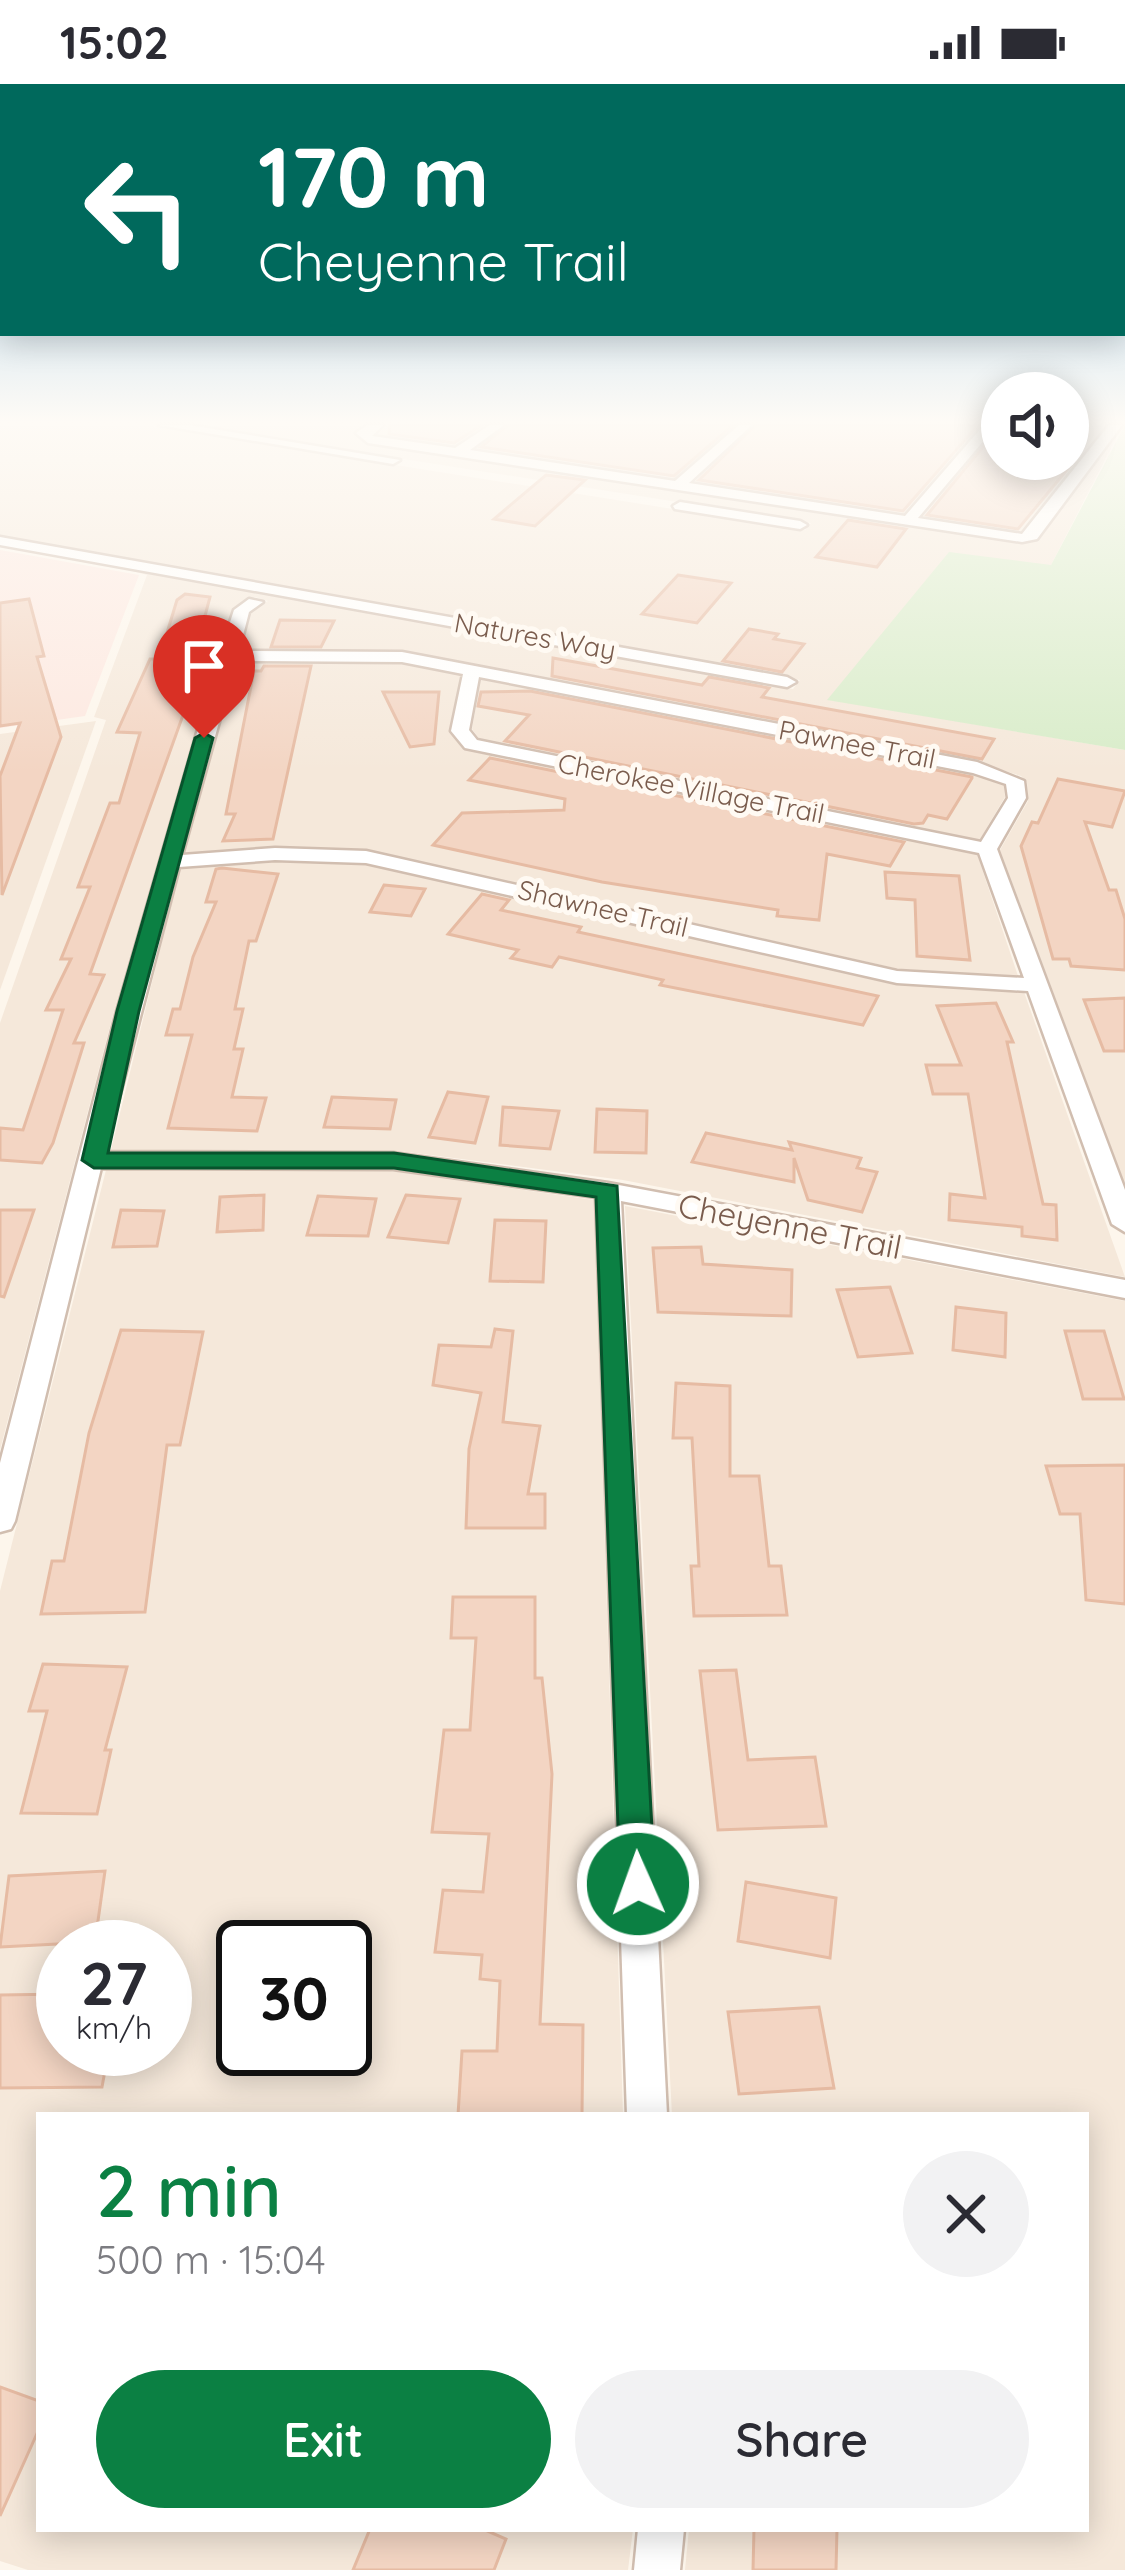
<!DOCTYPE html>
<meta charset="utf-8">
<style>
:root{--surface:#fff;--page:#f2f2f3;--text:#2b2b33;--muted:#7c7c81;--accent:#0b8043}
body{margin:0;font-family:Quicksand,sans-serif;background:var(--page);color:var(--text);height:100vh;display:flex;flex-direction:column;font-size:45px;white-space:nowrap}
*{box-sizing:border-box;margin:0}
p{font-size:39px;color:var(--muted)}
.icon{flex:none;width:66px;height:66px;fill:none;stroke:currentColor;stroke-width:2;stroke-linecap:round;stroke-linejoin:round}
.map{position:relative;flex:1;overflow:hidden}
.panel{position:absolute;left:36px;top:2028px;width:1053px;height:420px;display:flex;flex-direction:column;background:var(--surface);border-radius:0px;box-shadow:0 6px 30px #0003}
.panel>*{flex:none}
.banner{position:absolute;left:0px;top:0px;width:1125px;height:252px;box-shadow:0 6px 30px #0003;background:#00695c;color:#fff;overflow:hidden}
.fabs{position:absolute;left:981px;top:288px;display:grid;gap:24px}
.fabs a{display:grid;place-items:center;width:108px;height:108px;border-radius:50%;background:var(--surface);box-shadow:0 6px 30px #0003;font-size:60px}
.speed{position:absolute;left:36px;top:1836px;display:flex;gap:24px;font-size:60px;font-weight:700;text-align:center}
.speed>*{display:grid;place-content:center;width:156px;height:156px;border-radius:50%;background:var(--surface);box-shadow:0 6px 30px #0003;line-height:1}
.speed small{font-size:30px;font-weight:400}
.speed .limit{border:6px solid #111;border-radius:18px;background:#fff;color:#111}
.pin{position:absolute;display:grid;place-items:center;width:102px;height:102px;color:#fff;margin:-123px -51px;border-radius:50% 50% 50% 0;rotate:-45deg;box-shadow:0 0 12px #0007}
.pin .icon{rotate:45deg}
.me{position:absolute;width:132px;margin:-66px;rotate:358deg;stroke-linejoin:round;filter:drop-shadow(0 0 9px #0008)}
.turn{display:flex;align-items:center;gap:42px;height:252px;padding:0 60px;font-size:54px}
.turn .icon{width:156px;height:156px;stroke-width:2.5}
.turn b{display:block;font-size:84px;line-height:102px}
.round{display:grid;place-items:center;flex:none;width:126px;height:126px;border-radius:63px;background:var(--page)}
.summary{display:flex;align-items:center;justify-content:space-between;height:204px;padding:0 60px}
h1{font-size:72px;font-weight:600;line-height:90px;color:var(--accent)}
.cta{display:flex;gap:24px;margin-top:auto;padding:24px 60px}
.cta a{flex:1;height:138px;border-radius:72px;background:var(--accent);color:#fff;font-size:48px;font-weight:600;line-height:138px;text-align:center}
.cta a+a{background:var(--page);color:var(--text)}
.status{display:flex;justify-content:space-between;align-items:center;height:84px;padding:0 60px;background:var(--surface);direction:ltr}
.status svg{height:33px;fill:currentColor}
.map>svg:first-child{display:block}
.residential{fill:#f5e8da;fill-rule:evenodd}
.commercial{fill:#fde8e0}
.green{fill:#d8ecc9}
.building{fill:#f3d5c3;stroke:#e6bba3;stroke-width:3}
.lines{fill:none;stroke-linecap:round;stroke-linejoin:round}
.minor-casing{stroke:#d1beb0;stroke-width:5}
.minor{fill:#fff;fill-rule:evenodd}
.route{fill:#0b8043;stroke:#07532c;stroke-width:3}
.labels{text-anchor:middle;stroke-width:10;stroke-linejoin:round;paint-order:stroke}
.far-street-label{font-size:27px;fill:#7a5c4d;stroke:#fffaf3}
.street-label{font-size:33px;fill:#7a5c4d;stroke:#fffaf3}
</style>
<div class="status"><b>15:02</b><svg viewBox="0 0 49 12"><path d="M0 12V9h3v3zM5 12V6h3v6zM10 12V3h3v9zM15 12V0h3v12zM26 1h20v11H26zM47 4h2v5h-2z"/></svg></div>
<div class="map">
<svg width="1125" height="2486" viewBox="0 0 1125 2486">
<rect width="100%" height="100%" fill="#fdf6ec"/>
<!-- residential -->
<g class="residential">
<polygon points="0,341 144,341 805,446 811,439 188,341 1002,341 1002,375 1068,375 1068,341 1123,341 1051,481 828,615 1125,666 1125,1100 1000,766 1028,717 1027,698 1021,692 980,679 408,568 239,567 251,527 268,517 255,513 232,526 215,577 114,927 0,1366 0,939 106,636 94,633 147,491 121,484 793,605 800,596 0,452"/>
<polygon points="236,577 399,577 461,590 450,647 466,666 977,770 1018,892 899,885 372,767 279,764 183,770"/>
<polygon points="481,593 973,689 1004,700 1005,713 979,757 480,656 472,645"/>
<polygon points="96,637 0,906 0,650"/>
<polygon points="273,777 362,780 419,791 892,900 1024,908 1125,1193 623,1096 399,1067 111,1066 180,784"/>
<path d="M106,1086L390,1087L594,1116L623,2031H39V2445H633L628,2486H28L0,2477V1507ZM63,1863H165V1965H63ZM243,1863H345V1965H243Z"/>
<polygon points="625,1122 1125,1217 1125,2486 685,2486 689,2445 1086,2445 1086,2031 672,2031"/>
</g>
<!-- commercial -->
<polygon class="commercial" points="0,466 139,491 85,632 0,644"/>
<!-- green -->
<polygon class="green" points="1125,341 1125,666 827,616 949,468 1051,481"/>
<!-- building -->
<g class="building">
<polygon points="390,341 482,341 454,359 389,350"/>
<polygon points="508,341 733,341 674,392 481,363"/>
<polygon points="756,341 978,341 903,427 699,396"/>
<polygon points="1001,341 1002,375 1076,375 1018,445 927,431"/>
<polygon points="546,391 585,396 535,442 494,435"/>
<polygon points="848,436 906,445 877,483 816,473"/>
<polygon points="678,491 731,499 697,539 642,530"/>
<polygon points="185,510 210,513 192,581 201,581 90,890 104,891 74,959 84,959 53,1059 42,1079 0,1076 0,1044 23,1046 63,926 46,926 71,875 61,875 90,803 78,803 110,719 119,719 140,649 117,648 150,575 159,575 177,516"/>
<polygon points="29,515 44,572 37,573 61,653 2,811 0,692 20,639 0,642 0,519"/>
<polygon points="280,536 334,537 321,563 271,563"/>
<polygon points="749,545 778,550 774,555 804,560 782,588 723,577"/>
<polygon points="553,574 702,601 709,593 769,604 762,613 994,655 982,675 552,592"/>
<polygon points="264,582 311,582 273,755 223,757 235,730 226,730 254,587 261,587"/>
<polygon points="530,607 972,693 972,694 947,735 928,731 923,739 914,740 505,657 529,631 478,622 481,608"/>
<polygon points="383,608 439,608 434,660 410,663"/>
<polygon points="490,674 904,758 890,782 827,770 819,836 777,832 778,826 602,798 433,761 462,729 564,726 565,715 469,696"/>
<polygon points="1058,695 1125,707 1112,743 1085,738 1109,806 1116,806 1125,835 1125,886 1071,882 1069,875 1053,875 1021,762 1032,738 1038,739"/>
<polygon points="222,784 278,790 256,857 249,857 235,925 243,925 234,965 243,965 232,1013 266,1014 257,1047 168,1044 192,951 166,951 173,925 180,925 193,873 216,818 206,818 216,785"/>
<polygon points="885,788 959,792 970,876 917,872 915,816 887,814"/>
<polygon points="384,801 425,805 411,832 370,828"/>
<polygon points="482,810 509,816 501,826 581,843 578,848 878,912 863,941 660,901 663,896 559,873 552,883 511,874 518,866 448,850"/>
<polygon points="1125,914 1125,967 1104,967 1084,916"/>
<polygon points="996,919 1013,958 1007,958 1043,1120 1056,1121 1057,1156 1022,1152 1022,1143 949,1136 950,1110 985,1114 968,1010 933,1010 926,981 961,981 937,922"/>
<polygon points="448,1008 488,1013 475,1059 429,1053"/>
<polygon points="332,1013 396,1016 390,1045 324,1043"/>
<polygon points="503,1023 559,1027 550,1065 500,1061"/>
<polygon points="597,1025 647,1027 646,1069 595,1068"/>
<polygon points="706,1049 792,1066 789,1058 861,1074 857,1084 877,1088 862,1128 808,1116 794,1074 794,1098 692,1078"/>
<polygon points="264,1111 263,1146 217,1148 220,1113"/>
<polygon points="406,1111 460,1115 448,1159 388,1153"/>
<polygon points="318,1112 376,1115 368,1152 307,1151"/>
<polygon points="0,1126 34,1126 4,1213 0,1212"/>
<polygon points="121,1126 164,1127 157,1162 113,1163"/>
<polygon points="495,1136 546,1137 543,1198 490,1197"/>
<polygon points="701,1163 703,1180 792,1186 791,1232 658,1228 653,1164"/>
<polygon points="890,1203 912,1269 858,1273 837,1206"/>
<polygon points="956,1223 1006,1229 1005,1273 953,1266"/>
<polygon points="495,1245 513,1247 503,1338 540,1342 528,1410 545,1410 545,1444 466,1444 469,1365 481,1309 433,1301 439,1261 491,1263"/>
<polygon points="121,1246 203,1248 180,1361 167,1361 145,1528 41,1530 52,1477 64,1477 89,1349"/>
<polygon points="1065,1247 1104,1247 1124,1315 1083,1315"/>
<polygon points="676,1299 730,1302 730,1392 759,1392 769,1482 781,1482 787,1531 694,1532 691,1482 699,1482 692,1354 673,1354"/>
<polygon points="1125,1381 1125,1520 1086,1516 1080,1430 1060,1430 1046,1382"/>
<polygon points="453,1513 535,1513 535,1594 542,1594 552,1690 540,1940 583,1941 582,2031 458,2031 462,1967 497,1967 500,1897 480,1895 482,1871 435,1868 443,1806 483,1808 489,1750 432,1748 444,1646 470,1646 476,1554 451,1554"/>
<polygon points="43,1580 127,1583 105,1666 111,1666 97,1730 21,1729 47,1627 29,1627"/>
<polygon points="736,1586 748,1676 815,1673 826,1742 718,1746 700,1587"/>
<polygon points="105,1787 95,1858 0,1863 9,1792"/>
<polygon points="746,1798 836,1814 830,1874 738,1857"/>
<polygon points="63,1910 63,1965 109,1965 102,2003 0,2004 0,1911"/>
<polygon points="819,1923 834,2004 739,2010 728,1928"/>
<polygon points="0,2303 39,2317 39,2345 0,2432"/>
<polygon points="370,2445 483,2445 506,2455 494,2486 353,2486"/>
<polygon points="754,2445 837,2445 836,2486 753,2486"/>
</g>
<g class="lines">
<defs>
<g id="minor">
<polygon points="159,341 189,341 400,376 393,380"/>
<polygon points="367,341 383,341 372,352 455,364 490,341 504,341 470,366 675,397 739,341 752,341 689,399 905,432 984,341 997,341 918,434 1022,450 1109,341 1122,341 1037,455 1022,458 368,359 356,349"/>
<polygon points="680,418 800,437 807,441 800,445 675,425 673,422"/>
<polygon points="0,453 787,593 796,598 787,603 0,461"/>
<path d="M249,515L263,518L249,528L239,567L402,568L977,678L1024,697L1026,714L997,765L1125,1106V1148L1112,1140L1028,907L897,899L366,779L275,776L179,783L105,1068L393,1069L608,1099L1125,1196V1214L621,1117L667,2031H627L596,1113L393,1085L101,1084L15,1437L11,1445L0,1448V1379L117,927L219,572L234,526ZM236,577L402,578L463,590L451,647L465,664L979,769L1024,894L897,887L366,767L275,764L182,771ZM479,593L973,689L1006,700L1008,714L981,758L477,656L469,646Z"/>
<polygon points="638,2445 684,2445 680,2486 634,2486"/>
</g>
</defs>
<!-- minor casing -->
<use href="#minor" class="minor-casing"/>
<!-- minor -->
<use href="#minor" class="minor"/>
</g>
<!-- sky -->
<linearGradient id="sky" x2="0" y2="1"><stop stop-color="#97c7e8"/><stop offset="0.49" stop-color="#fefbf6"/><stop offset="1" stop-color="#fefbf6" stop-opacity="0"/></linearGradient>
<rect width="1125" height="689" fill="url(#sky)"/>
<!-- route -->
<polygon class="route" points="204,649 213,654 139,927 108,1069 394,1069 617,1102 655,1800 650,1811 638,1816 625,1811 620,1800 596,1113 394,1084 94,1084 82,1076 117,927 195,654"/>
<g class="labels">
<!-- far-street labels -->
<g class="far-street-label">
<text transform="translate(535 553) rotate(10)" y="9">Natures Way</text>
<text transform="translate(857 661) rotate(11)" y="9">Pawnee Trail</text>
<text transform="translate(691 705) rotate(11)" y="9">Cherokee Village Trail</text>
<text transform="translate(603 825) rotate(13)" y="9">Shawnee Trail</text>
</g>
<!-- street labels -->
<g class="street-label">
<text transform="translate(790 1142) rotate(11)" y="12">Cheyenne Trail</text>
</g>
</g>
</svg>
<div class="fabs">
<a><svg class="icon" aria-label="sound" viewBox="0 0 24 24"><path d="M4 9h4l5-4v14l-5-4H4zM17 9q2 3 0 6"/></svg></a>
</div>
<div class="speed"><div>27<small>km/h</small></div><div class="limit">30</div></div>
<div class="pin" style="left:204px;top:654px;background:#d93025"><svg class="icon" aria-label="arrive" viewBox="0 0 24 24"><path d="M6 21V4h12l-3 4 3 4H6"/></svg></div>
<svg class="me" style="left:638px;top:1800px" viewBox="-20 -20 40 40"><circle r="17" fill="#0b8043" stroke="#fff" stroke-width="3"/><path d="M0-11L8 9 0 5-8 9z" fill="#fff"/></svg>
<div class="banner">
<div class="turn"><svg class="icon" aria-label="left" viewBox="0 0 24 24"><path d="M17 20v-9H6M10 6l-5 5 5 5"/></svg><div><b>170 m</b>Cheyenne Trail</div></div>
</div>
<section class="panel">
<div class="summary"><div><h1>2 min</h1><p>500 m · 15:04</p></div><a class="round"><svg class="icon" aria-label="close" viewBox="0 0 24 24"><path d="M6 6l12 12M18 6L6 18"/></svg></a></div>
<div class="cta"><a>Exit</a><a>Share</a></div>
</section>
</div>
